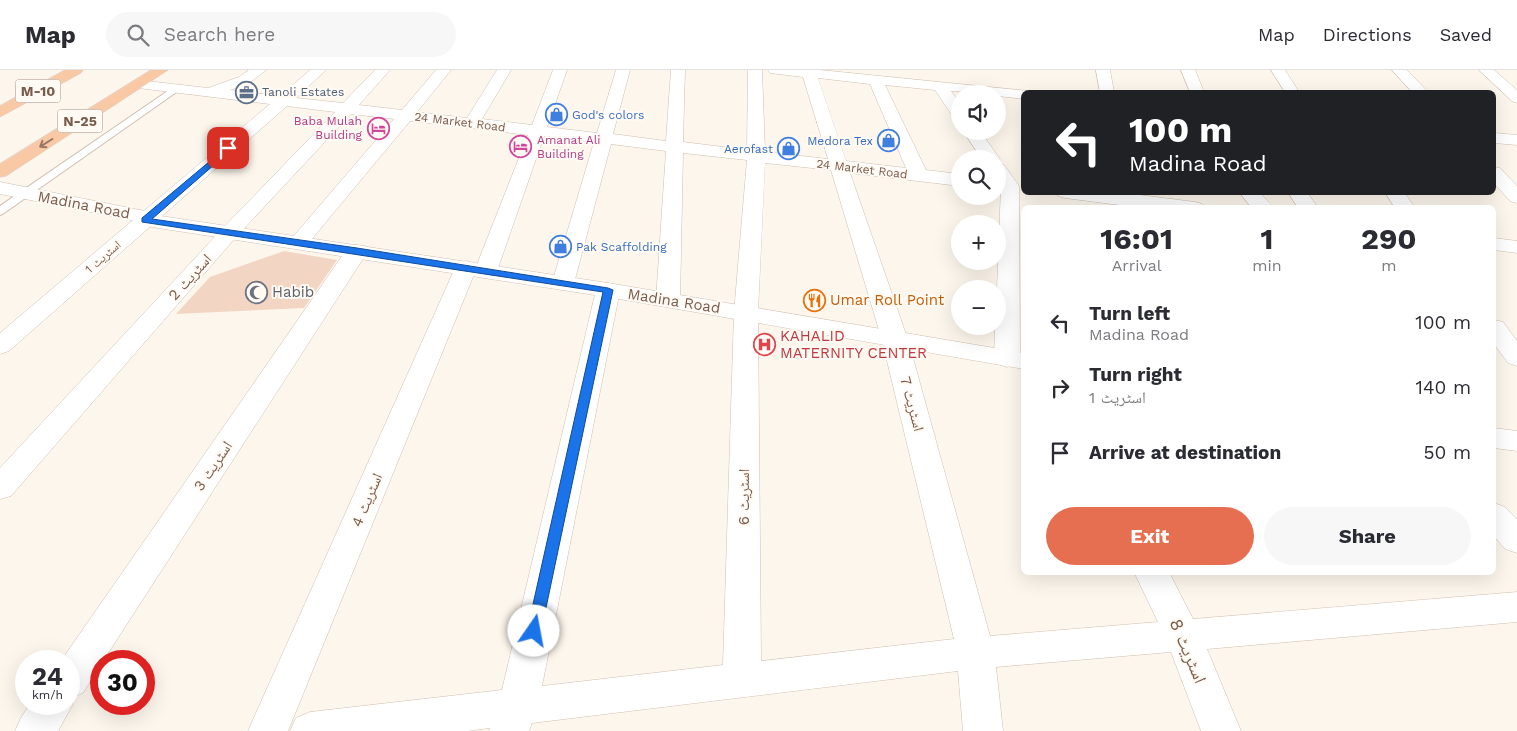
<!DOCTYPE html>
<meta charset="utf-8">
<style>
:root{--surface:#fff;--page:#f7f7f7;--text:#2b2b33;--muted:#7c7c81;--line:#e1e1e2;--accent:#e76f51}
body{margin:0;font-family:"Work Sans","Noto Naskh Arabic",sans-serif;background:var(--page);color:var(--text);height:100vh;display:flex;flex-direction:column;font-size:19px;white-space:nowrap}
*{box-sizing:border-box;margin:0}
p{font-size:16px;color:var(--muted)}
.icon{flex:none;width:28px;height:28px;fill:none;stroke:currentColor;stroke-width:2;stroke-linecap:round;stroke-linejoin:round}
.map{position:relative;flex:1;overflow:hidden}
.panel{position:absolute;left:1021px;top:135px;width:475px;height:370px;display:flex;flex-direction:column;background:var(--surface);border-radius:8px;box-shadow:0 5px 20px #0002}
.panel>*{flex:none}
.top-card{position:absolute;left:1021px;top:20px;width:475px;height:105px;border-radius:8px;box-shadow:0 5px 20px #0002;background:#202124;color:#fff;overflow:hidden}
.buttons{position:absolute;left:951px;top:15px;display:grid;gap:10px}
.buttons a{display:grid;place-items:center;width:55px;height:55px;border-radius:50%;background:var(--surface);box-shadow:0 5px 20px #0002;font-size:25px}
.speed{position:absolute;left:15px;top:580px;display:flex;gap:10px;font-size:25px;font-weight:700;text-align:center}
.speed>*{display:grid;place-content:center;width:65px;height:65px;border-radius:50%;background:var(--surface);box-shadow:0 5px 20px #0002;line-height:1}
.speed small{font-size:12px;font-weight:400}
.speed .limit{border:8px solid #d22;background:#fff;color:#111}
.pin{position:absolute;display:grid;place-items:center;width:42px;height:42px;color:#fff;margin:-21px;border-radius:10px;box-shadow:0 2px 8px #0006}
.me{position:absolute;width:55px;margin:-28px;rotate:12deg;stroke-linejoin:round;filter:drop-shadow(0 0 4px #0008)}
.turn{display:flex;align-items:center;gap:18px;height:105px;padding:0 25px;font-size:22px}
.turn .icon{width:65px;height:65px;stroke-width:2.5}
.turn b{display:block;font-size:35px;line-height:42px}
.eta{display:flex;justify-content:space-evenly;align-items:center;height:85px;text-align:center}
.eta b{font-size:30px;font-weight:700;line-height:35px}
.action{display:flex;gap:10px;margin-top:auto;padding:10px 25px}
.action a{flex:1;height:58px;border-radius:30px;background:var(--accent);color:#fff;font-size:20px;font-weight:700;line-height:58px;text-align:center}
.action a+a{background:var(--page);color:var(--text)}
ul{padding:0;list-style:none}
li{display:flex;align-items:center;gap:15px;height:65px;padding:0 25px}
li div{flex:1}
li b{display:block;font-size:19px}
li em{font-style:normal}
header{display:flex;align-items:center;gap:30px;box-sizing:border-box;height:70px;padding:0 25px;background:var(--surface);border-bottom:1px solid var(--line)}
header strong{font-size:24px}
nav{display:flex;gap:28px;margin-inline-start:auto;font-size:18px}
.search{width:350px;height:45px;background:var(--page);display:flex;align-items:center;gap:12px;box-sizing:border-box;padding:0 18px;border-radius:28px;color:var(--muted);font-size:19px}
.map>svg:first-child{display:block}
.building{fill:#f3d5c3}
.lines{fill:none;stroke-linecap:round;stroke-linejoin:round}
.service-casing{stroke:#d1beb0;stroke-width:2}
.minor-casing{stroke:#d1beb0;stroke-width:1}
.tertiary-casing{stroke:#d1beb0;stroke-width:1}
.trunk-casing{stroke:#dad1cd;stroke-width:1}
.service{fill:#fff;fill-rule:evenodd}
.minor{fill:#fff;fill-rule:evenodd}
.tertiary{fill:#fff;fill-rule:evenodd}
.trunk{fill:#f9c8a4;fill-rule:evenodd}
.oneway{stroke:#9a7763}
.route{fill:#1a73e8;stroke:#114b97}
.labels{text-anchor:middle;stroke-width:4;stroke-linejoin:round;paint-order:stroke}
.far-service-label{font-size:12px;fill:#4e5e75;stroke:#fffaf3;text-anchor:start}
.far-shop-label{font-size:12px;fill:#366cbe;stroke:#fffaf3;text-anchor:start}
.far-hotel-label{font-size:12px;fill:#b23c85;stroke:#fffaf3;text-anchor:end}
.far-street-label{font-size:12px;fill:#7a5c4d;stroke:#fffaf3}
.shield{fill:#fffaf3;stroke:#a28b7f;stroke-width:1}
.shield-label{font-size:14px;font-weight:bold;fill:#7a5c4d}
.street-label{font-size:15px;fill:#7a5c4d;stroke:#fffaf3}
.worship-label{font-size:15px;fill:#5b616d;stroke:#fffaf3;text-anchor:start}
.food-label{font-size:15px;fill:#c56008;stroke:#fffaf3;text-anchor:start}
.health-label{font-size:15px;fill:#be3a42;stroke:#fffaf3;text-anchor:start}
.near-street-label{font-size:18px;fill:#7a5c4d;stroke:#fffaf3}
</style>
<header>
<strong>Map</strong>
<div class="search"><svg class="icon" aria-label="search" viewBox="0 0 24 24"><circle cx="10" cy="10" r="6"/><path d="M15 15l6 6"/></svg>Search here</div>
<nav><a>Map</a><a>Directions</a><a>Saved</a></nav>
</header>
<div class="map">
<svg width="1517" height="661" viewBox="0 0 1517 661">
<rect width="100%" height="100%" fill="#fdf6ec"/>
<!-- building -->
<polygon class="building" points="284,181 337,190 304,238 176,244 210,207"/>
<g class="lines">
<defs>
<polygon id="service" points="175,16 179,19 178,21 4,143 0,145 0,136"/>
<g id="minor">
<path d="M249,0H266L249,13L230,20L280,26L310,0H326L296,28L343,33L375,0H390L359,35L402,40L436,0H451L417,42L467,48L497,0H511L482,49L532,55L553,0H567L547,57L597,63L616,0H630L613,64L666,71L671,0H685L683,72L747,80L748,0H762L765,82L828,89L803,7L770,3L768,0H820L1029,21L1031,22H1024V29L998,26V24L951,21L960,34V50L954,48L935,20L885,15L926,100L960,104V116L850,103L908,270L990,566L1158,552L1134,502H1169L1193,549L1517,522V552L1207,579L1241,661H1201L1171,582L996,597L1003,661H963L958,601L532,653L529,661H489L490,658L467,661H290L296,648L310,642L502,620L596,220L600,215L608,213L616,215L620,220L542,616L723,595L734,243L747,90L683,83L680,230L676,235L668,237L660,235L656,230L666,81L611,74L574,213L571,218L563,220L555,218L552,213L594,72L544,66L497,201L494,206L486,208L478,206L475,202L288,661H248L455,198L458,193L466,191L474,193L476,197L528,65L410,51L306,176L299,178L292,176L288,172L292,168L394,49L351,44L237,166L11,426L0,429V398L223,158L335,42L287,36L9,281L0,284V263L270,34L138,18L133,17L131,14L133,11L138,10L208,18L239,7ZM818,8L870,14L906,98L846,91ZM765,93L831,100L882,270L954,569L761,591L758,243Z"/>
<polygon points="1096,0 1110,0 1114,22 1100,22"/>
<polygon points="1181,0 1195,0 1204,22 1190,22"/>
<polygon points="1271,0 1285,0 1299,22 1285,22"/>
<polygon points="1392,0 1407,0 1428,22 1412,22"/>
<polygon points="1479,0 1494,0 1517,20 1517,33 1512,31"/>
<polygon points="963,61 980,61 1000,89 998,92 998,89 982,89"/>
<polygon points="1494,63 1517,65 1517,75 1494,73"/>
<polygon points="998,94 1004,95 1019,116 1020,289 1016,294 1007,297 998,294 994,289 995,256 998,256 997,219 1001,116 998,112"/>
<polygon points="1494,97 1500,98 1517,116 1517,133 1510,131 1494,113"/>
<polygon points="1056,122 1116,122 1195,132 1202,134 1205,138 1143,138 1065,128 1058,126"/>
<polygon points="1239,122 1259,122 1274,138 1252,138"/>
<polygon points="1288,122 1307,122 1318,138 1298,138"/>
<polygon points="1385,122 1404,122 1415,138 1395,138"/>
<polygon points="1494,168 1517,171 1517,183 1494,180"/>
<polygon points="357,175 365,176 368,181 103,591 101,591 101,594 83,623 70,628 73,634 58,661 15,661 21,648 30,634 69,634 69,591 61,591 349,176"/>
<polygon points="1494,250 1503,252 1517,271 1517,296 1508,293 1494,274"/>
<polygon points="1494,433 1505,437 1517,449 1517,483 1505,479 1494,466"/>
</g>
<g id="tertiary">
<polygon points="0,112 145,141 154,145 608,213 1024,283 1024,299 608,227 145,156 138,154 136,151 0,124"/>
<polygon points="1494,358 1517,361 1517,381 1494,378"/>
</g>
<g id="trunk">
<polygon points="65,0 83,0 81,3 0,47 0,36"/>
<polygon points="151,0 168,0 6,106 0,107 0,94"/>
</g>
</defs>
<!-- service casing -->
<use href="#service" class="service-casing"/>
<!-- minor casing -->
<use href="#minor" class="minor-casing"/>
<!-- tertiary casing -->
<use href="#tertiary" class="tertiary-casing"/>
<!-- trunk casing -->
<use href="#trunk" class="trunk-casing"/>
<!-- service -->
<use href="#service" class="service"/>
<!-- minor -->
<use href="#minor" class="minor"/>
<!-- tertiary -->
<use href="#tertiary" class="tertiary"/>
<!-- trunk -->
<use href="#trunk" class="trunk"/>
</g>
<!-- one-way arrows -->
<defs><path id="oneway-shaft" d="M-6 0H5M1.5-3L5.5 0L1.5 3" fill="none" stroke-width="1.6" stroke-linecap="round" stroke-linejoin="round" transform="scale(1.25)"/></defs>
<use class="oneway" href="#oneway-shaft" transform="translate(46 73) rotate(148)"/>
<!-- route -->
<polygon class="route" points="228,76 231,77 231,80 152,149 357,178 608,218 613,220 540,566 534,567 529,566 527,561 603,222 142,152 142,148"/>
<!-- icons -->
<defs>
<symbol id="office-ring" viewBox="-11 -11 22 22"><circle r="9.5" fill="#fffaf3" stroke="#5c6f8a" stroke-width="1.5"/><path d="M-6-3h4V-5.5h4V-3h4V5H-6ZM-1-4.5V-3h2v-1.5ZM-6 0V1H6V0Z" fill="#5c6f8a"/></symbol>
<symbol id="shop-ring" viewBox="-11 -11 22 22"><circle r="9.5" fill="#fffaf3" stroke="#3f7fe0" stroke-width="1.5"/><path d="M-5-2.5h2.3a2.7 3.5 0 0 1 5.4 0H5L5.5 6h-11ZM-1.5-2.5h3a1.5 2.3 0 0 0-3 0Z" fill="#3f7fe0"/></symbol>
<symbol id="hotel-ring" viewBox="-11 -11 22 22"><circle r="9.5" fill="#fffaf3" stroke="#d1479c" stroke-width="1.5"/><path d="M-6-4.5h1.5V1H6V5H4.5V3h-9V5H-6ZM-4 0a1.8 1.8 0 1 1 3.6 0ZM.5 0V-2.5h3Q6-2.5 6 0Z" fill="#d1479c"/></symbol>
<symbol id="mosque-ring" viewBox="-11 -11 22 22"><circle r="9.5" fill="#fffaf3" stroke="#6b7280" stroke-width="1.5"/><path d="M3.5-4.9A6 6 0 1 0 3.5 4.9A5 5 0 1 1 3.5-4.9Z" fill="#6b7280"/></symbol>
<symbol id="restaurant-ring" viewBox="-11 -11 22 22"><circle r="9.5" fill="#fffaf3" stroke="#e8710a" stroke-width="1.5"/><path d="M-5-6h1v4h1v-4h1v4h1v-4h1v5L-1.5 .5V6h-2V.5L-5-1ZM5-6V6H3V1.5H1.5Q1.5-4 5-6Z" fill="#e8710a"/></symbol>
<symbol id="hospital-ring" viewBox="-11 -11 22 22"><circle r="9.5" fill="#fffaf3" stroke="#e0444e" stroke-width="1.5"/><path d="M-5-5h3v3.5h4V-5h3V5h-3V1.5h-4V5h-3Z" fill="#e0444e"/></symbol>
</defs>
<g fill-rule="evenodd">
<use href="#office-ring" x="234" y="10" width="25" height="25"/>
<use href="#shop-ring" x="544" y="32" width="25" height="25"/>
<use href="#hotel-ring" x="366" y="46" width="25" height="25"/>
<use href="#shop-ring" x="876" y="58" width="25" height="25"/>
<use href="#hotel-ring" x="508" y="64" width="25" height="25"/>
<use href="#shop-ring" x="776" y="66" width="25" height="25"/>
<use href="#shop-ring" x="548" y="164" width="25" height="25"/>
<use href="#mosque-ring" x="244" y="210" width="25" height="25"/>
<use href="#restaurant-ring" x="802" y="218" width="25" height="25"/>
<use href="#hospital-ring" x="752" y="262" width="25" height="25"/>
</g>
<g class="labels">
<!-- far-service labels -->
<g class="far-service-label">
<text x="262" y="26">Tanoli Estates</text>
</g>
<!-- far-shop labels -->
<g class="far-shop-label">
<text x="572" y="49">God's colors</text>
<text x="873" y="75" text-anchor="end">Medora Tex</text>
<text x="773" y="83" text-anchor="end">Aerofast</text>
<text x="576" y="181">Pak Scaffolding</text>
</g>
<!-- far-hotel labels -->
<g class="far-hotel-label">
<text x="362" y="55">Baba Mulah<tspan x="362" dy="14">Building</tspan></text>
<text x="537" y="74" text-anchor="start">Amanat Ali<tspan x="537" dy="14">Building</tspan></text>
</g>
<!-- far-street labels -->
<g class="far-street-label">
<text transform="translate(460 52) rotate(7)" y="4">24 Market Road</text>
<text transform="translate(862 99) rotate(7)" y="4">24 Market Road</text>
<text transform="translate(103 187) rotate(-41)" y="4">اسٹریٹ 1</text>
</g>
<!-- shield labels -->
<g class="shield">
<rect x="15.5" y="9.5" width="45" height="23" rx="4"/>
<rect x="57.5" y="39.5" width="45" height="23" rx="4"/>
</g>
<g class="shield-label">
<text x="38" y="26">M-10</text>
<text x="80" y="56">N-25</text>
</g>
<!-- street labels -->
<g class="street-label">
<text transform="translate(84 135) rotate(11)" y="5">Madina Road</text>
<text transform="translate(190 207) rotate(-48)" y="5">اسٹریٹ 2</text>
<text transform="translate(674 231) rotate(9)" y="5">Madina Road</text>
<text transform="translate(912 334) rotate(75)" y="5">اسٹریٹ 7</text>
<text transform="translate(213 396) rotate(-56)" y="5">اسٹریٹ 3</text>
<text transform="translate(744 427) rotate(-90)" y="5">اسٹریٹ 6</text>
<text transform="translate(367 430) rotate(-67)" y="5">اسٹریٹ 4</text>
</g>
<!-- worship labels -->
<g class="worship-label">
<text x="272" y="227">Habib</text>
</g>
<!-- food labels -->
<g class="food-label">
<text x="830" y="235">Umar Roll Point</text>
</g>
<!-- health labels -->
<g class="health-label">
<text x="780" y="271">KAHALID<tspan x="780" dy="17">MATERNITY CENTER</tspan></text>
</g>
<!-- near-street labels -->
<g class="near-street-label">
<text transform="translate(1188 581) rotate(67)" y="6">اسٹریٹ 8</text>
</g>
</g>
</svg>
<div class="buttons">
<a><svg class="icon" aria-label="sound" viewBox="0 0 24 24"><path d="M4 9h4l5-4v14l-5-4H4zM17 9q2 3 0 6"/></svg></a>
<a><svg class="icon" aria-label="search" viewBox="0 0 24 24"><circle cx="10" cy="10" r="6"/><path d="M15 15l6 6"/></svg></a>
<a>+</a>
<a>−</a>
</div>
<div class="speed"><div>24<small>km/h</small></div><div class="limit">30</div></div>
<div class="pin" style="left:228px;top:78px;background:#d93025"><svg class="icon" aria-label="arrive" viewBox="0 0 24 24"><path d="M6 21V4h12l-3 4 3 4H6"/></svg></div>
<svg class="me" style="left:534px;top:561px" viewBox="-20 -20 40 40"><circle r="19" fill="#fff"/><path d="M0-13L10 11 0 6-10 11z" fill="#1a73e8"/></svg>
<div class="top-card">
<div class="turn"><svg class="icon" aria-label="left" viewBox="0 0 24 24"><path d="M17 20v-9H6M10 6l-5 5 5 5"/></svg><div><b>100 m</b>Madina Road</div></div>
</div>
<section class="panel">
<div class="eta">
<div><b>16:01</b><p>Arrival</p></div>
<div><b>1</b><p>min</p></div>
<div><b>290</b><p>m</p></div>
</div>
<ul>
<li><svg class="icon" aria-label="left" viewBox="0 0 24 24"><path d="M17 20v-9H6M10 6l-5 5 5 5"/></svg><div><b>Turn left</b><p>Madina Road</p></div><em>100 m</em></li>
<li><svg class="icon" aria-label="right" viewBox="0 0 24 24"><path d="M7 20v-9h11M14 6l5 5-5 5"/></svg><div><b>Turn right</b><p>اسٹریٹ 1</p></div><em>140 m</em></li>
<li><svg class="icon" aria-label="arrive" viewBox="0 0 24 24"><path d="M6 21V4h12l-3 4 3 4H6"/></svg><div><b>Arrive at destination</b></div><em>50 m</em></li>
</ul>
<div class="action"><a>Exit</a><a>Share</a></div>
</section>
</div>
